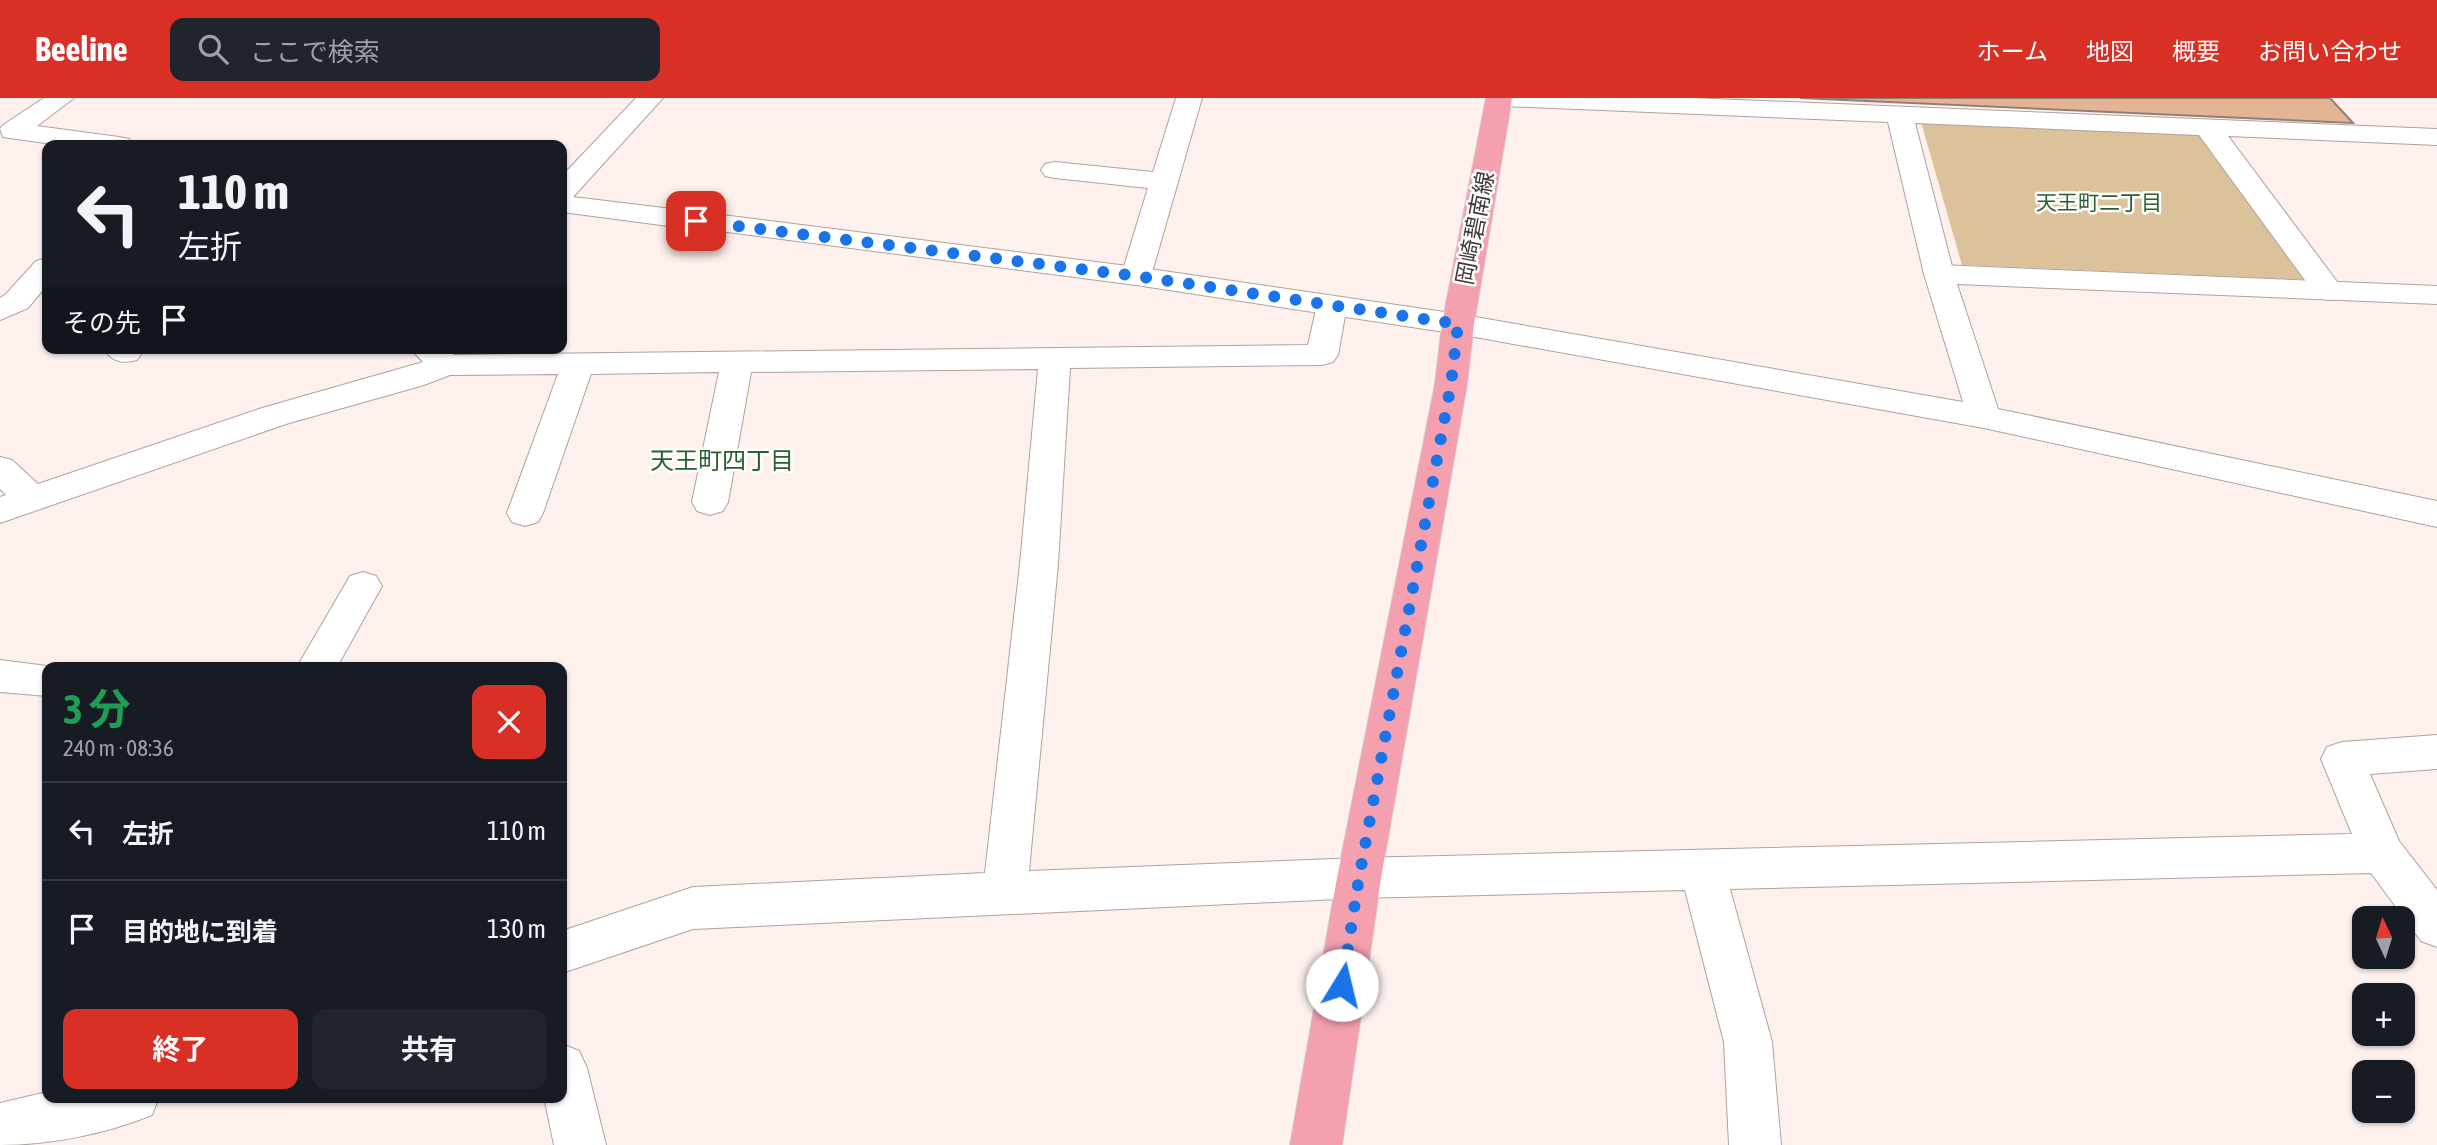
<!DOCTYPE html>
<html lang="ja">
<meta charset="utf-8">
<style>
:root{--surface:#171b24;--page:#20242c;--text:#f1f3f6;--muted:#9ea1a6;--line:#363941;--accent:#d93025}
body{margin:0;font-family:"Asap Condensed","Noto Sans JP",sans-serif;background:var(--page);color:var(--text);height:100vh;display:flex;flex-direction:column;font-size:26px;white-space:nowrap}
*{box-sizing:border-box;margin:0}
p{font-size:23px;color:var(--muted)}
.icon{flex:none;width:38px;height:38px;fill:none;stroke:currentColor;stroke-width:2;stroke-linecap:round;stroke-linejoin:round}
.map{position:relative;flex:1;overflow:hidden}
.details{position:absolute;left:42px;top:564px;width:525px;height:441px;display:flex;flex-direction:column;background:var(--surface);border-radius:14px;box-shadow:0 2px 5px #0004}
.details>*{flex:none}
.top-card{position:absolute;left:42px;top:42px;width:525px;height:214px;border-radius:14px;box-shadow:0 2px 5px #0004;background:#171b24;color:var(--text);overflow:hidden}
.needle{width:46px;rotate:356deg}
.fabs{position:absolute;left:2352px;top:808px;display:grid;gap:14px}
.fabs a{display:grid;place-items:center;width:63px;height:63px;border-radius:14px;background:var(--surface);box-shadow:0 2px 5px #0004;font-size:35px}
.pin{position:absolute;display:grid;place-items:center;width:60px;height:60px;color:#fff;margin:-30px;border-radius:14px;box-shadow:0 4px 10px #0006}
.me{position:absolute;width:77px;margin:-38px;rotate:9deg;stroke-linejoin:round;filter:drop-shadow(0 0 5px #0008)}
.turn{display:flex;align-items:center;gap:24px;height:147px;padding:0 21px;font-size:32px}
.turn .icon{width:91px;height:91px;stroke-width:2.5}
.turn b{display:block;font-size:49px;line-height:60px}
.then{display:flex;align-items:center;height:66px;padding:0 21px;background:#0003;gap:14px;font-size:26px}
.round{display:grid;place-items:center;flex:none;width:74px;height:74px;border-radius:14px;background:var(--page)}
.headline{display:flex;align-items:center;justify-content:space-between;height:119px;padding:0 21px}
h1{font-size:42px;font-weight:700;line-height:52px;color:#1e9e55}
.button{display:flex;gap:14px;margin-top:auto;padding:14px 21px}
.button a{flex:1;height:80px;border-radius:14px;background:var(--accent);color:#fff;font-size:28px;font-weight:700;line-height:80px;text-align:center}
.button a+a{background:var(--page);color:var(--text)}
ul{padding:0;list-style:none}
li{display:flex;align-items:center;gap:21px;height:98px;padding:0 21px;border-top:2px solid var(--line)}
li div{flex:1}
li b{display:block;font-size:26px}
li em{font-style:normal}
header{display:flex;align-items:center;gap:42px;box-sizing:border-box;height:98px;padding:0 35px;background:var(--accent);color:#fff}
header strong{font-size:33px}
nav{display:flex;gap:38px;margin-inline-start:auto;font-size:24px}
.search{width:490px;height:63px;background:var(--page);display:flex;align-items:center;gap:18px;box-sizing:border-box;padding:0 24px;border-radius:14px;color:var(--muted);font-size:26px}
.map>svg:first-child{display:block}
.green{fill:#dbc29a}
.building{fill:#e3b595;stroke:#8d8078;stroke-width:2}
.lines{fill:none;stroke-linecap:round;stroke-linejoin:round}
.minor-casing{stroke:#b1a19d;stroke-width:2}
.tertiary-casing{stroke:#b1a19d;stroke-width:2}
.primary-casing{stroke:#d1cfcf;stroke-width:2}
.minor{fill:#fff;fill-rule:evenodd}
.tertiary{fill:#fff;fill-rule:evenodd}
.primary{fill:#f4a0af;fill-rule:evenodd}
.route{stroke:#1a73e8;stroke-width:12;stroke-dasharray:0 21.6}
.labels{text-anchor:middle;stroke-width:5;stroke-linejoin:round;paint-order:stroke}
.far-neighbourhood-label{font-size:21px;fill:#29612e;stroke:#fff}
.street-label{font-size:23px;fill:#3f3836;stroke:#fff}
.neighbourhood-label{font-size:24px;fill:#29612e;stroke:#fff}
</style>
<header>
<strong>Beeline</strong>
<div class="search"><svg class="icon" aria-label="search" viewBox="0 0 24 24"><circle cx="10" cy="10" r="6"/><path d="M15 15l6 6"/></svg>ここで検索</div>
<nav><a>ホーム</a><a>地図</a><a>概要</a><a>お問い合わせ</a></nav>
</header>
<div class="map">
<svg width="2437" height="1047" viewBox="0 0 2437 1047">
<rect width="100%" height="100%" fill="#fef0ed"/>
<!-- green -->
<polygon class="green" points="1921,24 2206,37 2313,182 1962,167"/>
<!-- building -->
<polygon class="building" points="1800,0 2330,0 2353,25"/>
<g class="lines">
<defs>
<g id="minor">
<polygon points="44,0 74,0 37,28 119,39 129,41 133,47 59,47 3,39 0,31 3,27"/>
<polygon points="636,0 663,0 573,99 722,117 732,120 736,126 732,132 722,135 562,114 562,78"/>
<polygon points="1176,0 1202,0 1151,178 1147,184 1136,187 1125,184 1121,178 1148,90 1055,80 1045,78 1041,72 1045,66 1055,64 1153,74"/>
<polygon points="1491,0 1691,0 2437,31 2437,47 2228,38 2344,193 2340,200 2329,202 2318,200 2199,37 1915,25 1954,176 1950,182 1939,185 1928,182 1924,176 1888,24 1504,8 1495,5"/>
<polygon points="47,160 47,187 28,210 0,222 0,200 6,196 36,163"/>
<polygon points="1332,198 1343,200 1347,207 1338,257 1333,264 1322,267 1070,270 1058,466 1029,773 1359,760 2352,736 2321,661 2327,649 2342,644 2437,637 2437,671 2370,676 2399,743 2437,792 2437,849 2421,843 2371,775 1730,791 1772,944 1781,1047 1729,1047 1724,944 1685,792 1359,800 693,831 562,875 562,833 693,789 985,775 1020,466 1038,271 751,274 728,404 723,413 710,417 697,413 692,404 719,274 591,276 543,415 538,424 525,428 512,424 507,415 558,276 450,277 424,287 286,326 0,425 0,399 6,397 0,391 0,359 12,362 38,386 262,310 423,264 410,250 446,250 454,257 1308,247 1317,207 1321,200"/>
<path d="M103,250H139L142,255L137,262C122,266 112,264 103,250Z"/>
<polygon points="363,474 376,478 382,488 337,569 297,569 350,478"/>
<polygon points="0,562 55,569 47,569 47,598 0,594"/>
<polygon points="562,946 579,953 587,970 606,1047 554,1047 544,999 562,999"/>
<path d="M47,994V999H159L152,1017C105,1036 50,1047 0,1047V1005Z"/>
</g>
<polygon id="tertiary" points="722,117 1136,169 1458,216 1963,304 1924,176 1928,170 1939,167 2437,188 2437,206 1957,186 1998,311 2437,403 2437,429 1984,330 1458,236 1136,187 712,132 708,126 712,120"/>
<polygon id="primary" points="1486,0 1512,0 1474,226 1467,286 1381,780 1342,1047 1290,1047 1337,780 1435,286 1442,226"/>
</defs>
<!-- minor casing -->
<use href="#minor" class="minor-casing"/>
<!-- tertiary casing -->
<use href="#tertiary" class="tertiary-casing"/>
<!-- primary casing -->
<use href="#primary" class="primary-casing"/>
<!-- minor -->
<use href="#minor" class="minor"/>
<!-- tertiary -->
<use href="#tertiary" class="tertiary"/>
<!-- primary -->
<use href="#primary" class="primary"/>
</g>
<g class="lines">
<!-- route -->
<polyline class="route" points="696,123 1136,178 1458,226 1451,286 1359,780 1342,887"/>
</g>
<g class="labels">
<!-- far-neighbourhood labels -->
<g class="far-neighbourhood-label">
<text x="2099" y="112">天王町二丁目</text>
</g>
<!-- street labels -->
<g class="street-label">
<text transform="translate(1475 130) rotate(-79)" y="8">岡崎碧南線</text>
</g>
<!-- neighbourhood labels -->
<g class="neighbourhood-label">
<text x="722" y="371">天王町四丁目</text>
</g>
</g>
</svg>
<div class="fabs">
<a><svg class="needle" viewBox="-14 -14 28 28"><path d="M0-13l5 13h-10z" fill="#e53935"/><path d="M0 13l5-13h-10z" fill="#9ea1a6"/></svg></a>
<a>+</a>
<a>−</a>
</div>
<div class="pin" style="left:696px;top:123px;background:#d93025"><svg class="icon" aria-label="arrive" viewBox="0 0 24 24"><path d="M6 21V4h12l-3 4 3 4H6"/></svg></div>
<svg class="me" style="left:1342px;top:887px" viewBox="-20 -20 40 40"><circle r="19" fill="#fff"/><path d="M0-13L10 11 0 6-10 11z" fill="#1a73e8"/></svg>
<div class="top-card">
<div class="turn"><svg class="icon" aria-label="left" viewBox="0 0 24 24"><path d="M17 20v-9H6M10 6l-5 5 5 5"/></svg><div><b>110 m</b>左折</div></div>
<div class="then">その先<svg class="icon" aria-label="arrive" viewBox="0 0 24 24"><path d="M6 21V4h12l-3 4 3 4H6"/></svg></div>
</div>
<section class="details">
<div class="headline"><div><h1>3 分</h1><p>240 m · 08:36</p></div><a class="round" style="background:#d93025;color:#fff"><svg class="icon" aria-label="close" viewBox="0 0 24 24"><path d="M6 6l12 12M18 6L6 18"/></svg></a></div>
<ul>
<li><svg class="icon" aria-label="left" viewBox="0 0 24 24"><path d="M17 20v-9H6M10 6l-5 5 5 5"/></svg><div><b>左折</b></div><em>110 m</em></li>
<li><svg class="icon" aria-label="arrive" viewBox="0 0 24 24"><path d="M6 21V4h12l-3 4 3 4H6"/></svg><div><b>目的地に到着</b></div><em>130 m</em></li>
</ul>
<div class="button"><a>終了</a><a>共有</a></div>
</section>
</div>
